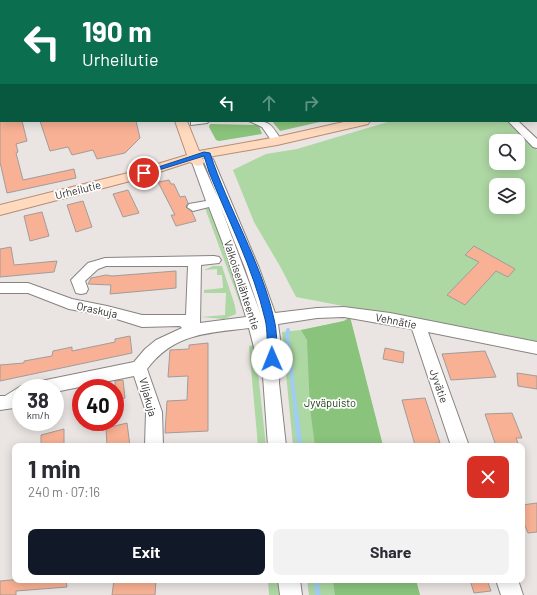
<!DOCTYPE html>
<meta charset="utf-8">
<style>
:root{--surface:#fff;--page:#f2f2f3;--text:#2b2b33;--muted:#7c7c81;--accent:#111827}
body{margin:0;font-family:Barlow,sans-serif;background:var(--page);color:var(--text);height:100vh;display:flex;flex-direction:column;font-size:15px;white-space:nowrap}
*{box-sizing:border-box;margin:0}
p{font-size:13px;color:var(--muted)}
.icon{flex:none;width:22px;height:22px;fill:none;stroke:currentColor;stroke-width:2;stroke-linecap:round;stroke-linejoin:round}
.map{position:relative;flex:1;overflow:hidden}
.sheet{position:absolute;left:12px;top:443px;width:513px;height:140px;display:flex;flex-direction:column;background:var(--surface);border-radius:8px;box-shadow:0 2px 10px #0003}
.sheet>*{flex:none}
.banner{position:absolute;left:0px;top:0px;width:537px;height:122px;box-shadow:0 2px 10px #0003;background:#0b6e4f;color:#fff;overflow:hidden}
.tools{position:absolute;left:489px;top:134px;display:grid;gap:8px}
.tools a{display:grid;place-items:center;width:36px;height:36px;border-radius:8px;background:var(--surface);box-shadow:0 2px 10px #0003;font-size:20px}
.speed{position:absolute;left:12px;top:379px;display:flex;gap:8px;font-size:20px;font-weight:700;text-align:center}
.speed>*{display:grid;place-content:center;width:52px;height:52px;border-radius:50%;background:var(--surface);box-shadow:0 2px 10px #0003;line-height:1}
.speed small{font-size:10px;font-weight:400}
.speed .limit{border:6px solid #d22;background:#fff;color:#111}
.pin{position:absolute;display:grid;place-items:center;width:34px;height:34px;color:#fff;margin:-17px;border:2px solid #fff;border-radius:50%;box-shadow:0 1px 4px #0007}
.me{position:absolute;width:44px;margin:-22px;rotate:359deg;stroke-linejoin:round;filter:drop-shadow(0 0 3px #0008)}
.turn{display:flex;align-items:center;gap:14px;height:84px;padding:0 16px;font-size:18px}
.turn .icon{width:52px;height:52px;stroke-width:2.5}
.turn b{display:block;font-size:28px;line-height:34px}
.lanes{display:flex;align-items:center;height:38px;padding:0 16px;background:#0003;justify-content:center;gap:20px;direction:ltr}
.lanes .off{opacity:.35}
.round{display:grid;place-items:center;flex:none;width:42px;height:42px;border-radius:8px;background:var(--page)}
.headline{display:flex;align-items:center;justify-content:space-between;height:68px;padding:0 16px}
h1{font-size:24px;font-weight:700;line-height:30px}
.button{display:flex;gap:8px;margin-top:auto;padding:8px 16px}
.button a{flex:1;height:46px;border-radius:8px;background:var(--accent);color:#fff;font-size:16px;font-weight:700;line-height:46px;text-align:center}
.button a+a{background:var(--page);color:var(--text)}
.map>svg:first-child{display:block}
.green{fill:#add7a3;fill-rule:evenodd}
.forest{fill:#8ac37c}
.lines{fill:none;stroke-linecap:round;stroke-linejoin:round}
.stream-far2{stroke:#a1cdf2;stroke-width:2}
.stream-far1{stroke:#a1cdf2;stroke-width:4}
.stream{stroke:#a1cdf2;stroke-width:5}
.building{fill:#f8b194;stroke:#a19c9a}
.minor-tunnel{stroke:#c5c1bf;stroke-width:8;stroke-dasharray:8 3.5;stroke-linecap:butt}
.minor-casing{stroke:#888381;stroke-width:2}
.major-casing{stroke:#b78e71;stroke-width:2}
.minor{fill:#fff;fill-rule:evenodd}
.major{fill:#ffdabf;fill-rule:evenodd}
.rail-casing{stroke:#747170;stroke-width:2.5}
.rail{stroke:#fff;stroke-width:1.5;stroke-dasharray:4.5;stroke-linecap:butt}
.route{fill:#1a73e8;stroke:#114b97}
.labels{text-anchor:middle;stroke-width:3.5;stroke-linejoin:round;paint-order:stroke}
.street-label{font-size:11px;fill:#32302f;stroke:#fff}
.park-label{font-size:11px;fill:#163c0b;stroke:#fff}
</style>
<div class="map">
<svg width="537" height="595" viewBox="0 0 537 595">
<rect width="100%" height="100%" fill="#eae5e3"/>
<!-- green -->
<g class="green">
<path d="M391,121H509L537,150V343L296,297L281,268L254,222L233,170L266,154L297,149ZM496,141H518V163H496ZM496,185H518V207H496Z"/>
<polygon points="209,207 221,235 245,306 241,306 205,208"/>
<polygon points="213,266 222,266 235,306 236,314 224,319 201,317 225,315 226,293 204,293 204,290 223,288 222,275 217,275 217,269 204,270"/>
<polygon points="350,317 383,446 293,446 282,332 301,330 344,321"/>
<polygon points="255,345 266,446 258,446 249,346"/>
<polygon points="268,580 278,580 279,595 269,595"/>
<polygon points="307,580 416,580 420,595 309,595"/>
</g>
<!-- forest -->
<g class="forest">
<polygon points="272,121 324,121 280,131"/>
<polygon points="210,124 255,125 259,126 262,134 219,141 216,140 209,127"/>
<polygon points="350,317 383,446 315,446 310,408 307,340 301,330 344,321"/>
<polygon points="333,580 416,580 420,595 335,595"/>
</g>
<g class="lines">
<!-- stream-far2 -->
<polyline class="stream-far2" points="496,0 503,1"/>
<!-- stream-far1 -->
<polyline class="stream-far1" points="288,330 287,335 296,414"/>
<!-- stream -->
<g class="stream">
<polyline points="296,413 300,446"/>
<polyline points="316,580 318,595"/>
</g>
</g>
<!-- building -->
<g class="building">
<polygon points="0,121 22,121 27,141 16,144 18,152 16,153 23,180 74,169 76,178 7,193 0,162"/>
<polygon points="40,121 136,121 140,138 125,153 97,159 93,150 72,155 68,147 50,151"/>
<polygon points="169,180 171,184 174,184 180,197 185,196 188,203 186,207 192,212 196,221 176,226 171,215 175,215 158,182"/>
<polygon points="128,190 139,213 123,217 113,194"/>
<polygon points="83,201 92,227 76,232 67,205"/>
<polygon points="42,212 49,236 30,241 24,216"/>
<polygon points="474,246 515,269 508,277 496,271 465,305 447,295 479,262 465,255"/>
<polygon points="11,247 14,265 57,261 54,272 0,277 0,249"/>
<polygon points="176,271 176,288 110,294 111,285 88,284 91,278 106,275 112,276"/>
<polygon points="130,336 132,353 0,381 0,365 24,363 24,361 52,356 53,351 72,347 72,351 115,342 115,339"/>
<polygon points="208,343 208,431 165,433 167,401 187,400 188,376 168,377 170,350 189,349 189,345"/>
<polygon points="385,348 404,352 403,363 383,359"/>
<polygon points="485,351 496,377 451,380 442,354"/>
<polygon points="517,373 537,376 537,389 518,386"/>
<polygon points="123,380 125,398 115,401 115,381"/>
<polygon points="425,398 440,443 415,445 402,400"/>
<polygon points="512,413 522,438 516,438 519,446 496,446 485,414"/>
<polygon points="127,423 130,446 107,446 106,428"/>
<polygon points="64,429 64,446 41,446 41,435"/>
<polygon points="537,503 537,532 528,533 522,519 522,505"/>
<polygon points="11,580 66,580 67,587 16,591 16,595 0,595 0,581"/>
<polygon points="114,580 156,580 155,595 112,595"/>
<polygon points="470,580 487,580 491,591 474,593"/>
</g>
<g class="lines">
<!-- minor-tunnel -->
<polyline class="minor-tunnel" points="11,1 14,0"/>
<defs>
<g id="minor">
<rect x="0" y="12" width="1" height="4"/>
<rect x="536" y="41" width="1" height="5"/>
<rect x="536" y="95" width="1" height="6"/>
<polygon points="191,121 209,121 207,123 191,125"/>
<path d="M249,121C271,121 270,123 282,141L281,143H273L262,127Z"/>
<polygon points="508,121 518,121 537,139 537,148 533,147"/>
<path d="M208,156L213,159L259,268L275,313L317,308L344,307L390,313L537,342V354L428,332L469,446H451L412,329L344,317L317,318L278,324L281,346L279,383L286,446H268L263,376L260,371L249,328C208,333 174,333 147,369L162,412L163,446H145L146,412L134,376L55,392V388H33L35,383L41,381L134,362L145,349L156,340L182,328L180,326L142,327L107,316L69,309L28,293H0V283H28L72,299L107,306L142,315H186L188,266H106L98,269L85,281L88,289L86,293L81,294L76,293L71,280L88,263L105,258L214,256L219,257L221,260L219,263L201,265L200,323L246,317L225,249L209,207L193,211L187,207L189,204L206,201L192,162L193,160L197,159L202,162L218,198L203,159ZM220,205L245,268L261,315Z"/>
<polygon points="21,386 27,388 21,388 21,403 14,408 0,410 0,396 5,396"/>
<polygon points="278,580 300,580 302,595 280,595"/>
<polygon points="496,580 518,580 523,595 501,595"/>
</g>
<g id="major">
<rect x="86" y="0" width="14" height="1"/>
<polygon points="238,0 248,0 238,1"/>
<rect x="536" y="80" width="1" height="6"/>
<polygon points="175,121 187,121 199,151 277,137 348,121 370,121 368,124 277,145 208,157 202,158 204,162 202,165 197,166 190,162 138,179 0,215 0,205 128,173 187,155"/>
</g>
</defs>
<!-- minor casing -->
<use href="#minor" class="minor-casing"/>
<!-- major casing -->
<use href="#major" class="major-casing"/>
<!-- minor -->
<use href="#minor" class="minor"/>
<!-- major -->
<use href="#major" class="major"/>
<defs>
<g id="rail">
<polyline points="418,0 425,1"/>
<polyline points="446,0 453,1"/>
<polyline points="470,0 477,1"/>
</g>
</defs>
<!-- rail casing -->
<use href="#rail" class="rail-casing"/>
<!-- rail -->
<use href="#rail" class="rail"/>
</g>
<!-- route -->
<path class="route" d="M204,152L210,153C228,209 261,261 274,319C277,331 277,346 277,359L272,363L267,359C267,346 268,331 265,319C253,268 228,220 209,172L204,156L146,174L140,173Z"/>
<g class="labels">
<!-- street labels -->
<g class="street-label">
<text transform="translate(78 190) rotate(-14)" y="4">Urheilutie</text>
<text transform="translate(242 285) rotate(72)" y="4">Valkoisenlähteentie</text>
<text transform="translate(97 310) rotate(12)" y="4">Oraskuja</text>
<text transform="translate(396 321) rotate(11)" y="4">Vehnätie</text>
<text transform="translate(439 386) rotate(71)" y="4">Jyvätie</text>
<text transform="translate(148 397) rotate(75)" y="4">Viljakuja</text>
</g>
<!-- park labels -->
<g class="park-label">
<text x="330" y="407">Jyväpuisto</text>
</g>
</g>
</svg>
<div class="tools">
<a><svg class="icon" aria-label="search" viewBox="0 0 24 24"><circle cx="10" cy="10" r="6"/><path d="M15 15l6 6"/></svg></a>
<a><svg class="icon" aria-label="layers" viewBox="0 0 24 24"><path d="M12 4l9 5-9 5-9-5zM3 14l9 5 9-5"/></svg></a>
</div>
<div class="speed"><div>38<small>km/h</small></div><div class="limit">40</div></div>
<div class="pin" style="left:144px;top:173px;background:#d93025"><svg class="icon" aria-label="arrive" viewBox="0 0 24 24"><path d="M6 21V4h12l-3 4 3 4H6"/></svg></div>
<svg class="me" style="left:272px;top:359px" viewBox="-20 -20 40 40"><circle r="19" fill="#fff"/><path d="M0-13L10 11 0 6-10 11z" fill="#1a73e8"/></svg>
<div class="banner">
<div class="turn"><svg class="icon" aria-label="left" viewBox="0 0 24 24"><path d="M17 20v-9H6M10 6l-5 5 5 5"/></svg><div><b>190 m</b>Urheilutie</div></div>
<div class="lanes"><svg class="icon" aria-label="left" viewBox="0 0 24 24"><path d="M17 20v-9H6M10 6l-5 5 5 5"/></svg><svg class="icon off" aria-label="ahead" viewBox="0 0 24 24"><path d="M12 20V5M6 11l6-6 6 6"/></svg><svg class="icon off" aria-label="right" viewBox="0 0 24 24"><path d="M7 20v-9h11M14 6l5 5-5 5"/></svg></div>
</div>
<section class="sheet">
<div class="headline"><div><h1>1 min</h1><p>240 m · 07:16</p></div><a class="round" style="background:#d93025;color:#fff"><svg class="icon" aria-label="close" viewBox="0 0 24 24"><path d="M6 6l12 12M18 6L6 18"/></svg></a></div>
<div class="button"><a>Exit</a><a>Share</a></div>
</section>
</div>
